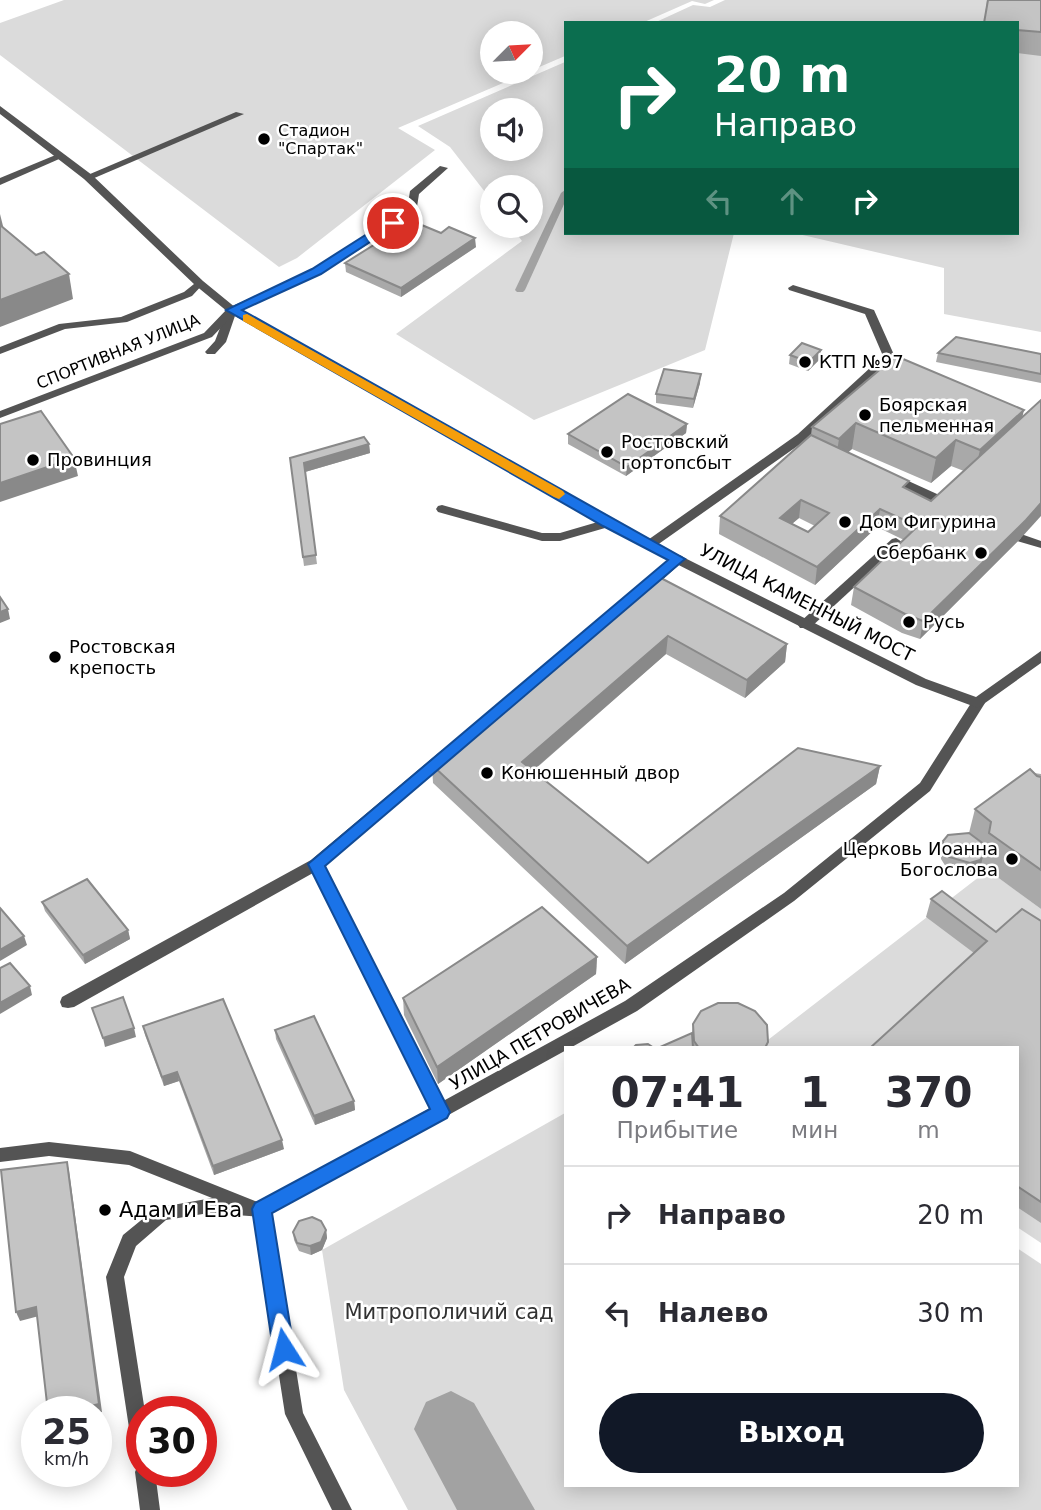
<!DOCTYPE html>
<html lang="ru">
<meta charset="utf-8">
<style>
:root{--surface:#fff;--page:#f2f2f3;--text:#2b2b33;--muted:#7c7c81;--line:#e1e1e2;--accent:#111827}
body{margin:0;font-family:"DejaVu Sans",sans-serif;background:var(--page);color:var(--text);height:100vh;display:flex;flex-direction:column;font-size:26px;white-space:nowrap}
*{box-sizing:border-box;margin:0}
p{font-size:23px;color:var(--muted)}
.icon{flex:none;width:38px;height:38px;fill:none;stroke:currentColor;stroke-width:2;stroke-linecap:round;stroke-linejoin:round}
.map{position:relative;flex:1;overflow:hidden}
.side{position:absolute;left:564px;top:1046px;width:455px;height:441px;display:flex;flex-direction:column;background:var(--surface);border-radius:0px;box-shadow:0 4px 18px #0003}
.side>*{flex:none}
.hud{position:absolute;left:564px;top:21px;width:455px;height:214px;border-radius:0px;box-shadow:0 4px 18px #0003;background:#0b6e4f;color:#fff;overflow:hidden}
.needle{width:46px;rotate:66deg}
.buttons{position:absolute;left:480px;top:21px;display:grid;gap:14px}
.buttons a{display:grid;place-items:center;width:63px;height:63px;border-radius:50%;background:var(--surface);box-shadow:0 4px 18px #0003;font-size:35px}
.speed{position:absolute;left:21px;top:1396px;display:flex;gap:14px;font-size:35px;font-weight:700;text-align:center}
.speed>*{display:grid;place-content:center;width:91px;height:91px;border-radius:50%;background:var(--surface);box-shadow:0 4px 18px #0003;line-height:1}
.speed small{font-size:18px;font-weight:400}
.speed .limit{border:10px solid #d22;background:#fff;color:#111}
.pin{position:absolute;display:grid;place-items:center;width:60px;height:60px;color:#fff;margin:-30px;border:4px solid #fff;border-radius:50%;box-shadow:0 2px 7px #0007}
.me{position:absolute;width:77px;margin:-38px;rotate:351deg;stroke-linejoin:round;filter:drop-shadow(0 0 5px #0008)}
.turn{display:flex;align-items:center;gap:24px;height:147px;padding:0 35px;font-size:32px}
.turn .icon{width:91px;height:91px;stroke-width:2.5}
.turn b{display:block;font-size:49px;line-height:60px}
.lanes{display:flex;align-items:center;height:66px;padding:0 35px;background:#0003;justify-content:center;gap:35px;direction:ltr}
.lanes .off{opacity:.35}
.eta{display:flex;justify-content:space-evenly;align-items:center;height:119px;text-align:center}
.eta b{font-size:42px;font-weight:700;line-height:49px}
.action{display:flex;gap:14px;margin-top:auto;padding:14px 35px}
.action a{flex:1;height:80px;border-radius:42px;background:var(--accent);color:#fff;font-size:28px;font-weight:700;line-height:80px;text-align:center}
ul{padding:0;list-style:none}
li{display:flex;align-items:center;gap:21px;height:98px;padding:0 35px;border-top:2px solid var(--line)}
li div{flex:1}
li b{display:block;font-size:26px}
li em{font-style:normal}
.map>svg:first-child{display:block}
.green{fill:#dbdbdb;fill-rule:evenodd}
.water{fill:#a2a2a2}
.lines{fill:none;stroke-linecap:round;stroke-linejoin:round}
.stream{fill:#a2a2a2;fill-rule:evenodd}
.service{fill:#545454;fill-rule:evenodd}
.minor{fill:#545454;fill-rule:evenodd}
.tertiary{fill:#545454;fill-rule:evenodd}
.wall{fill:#a9a9a9;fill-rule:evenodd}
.shaded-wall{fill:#898989}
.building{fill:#c4c4c4;stroke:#898989;stroke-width:2;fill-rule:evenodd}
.route{fill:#1a73e8;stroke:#114b97;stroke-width:2}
.slow{fill:#f59e0b}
.poi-dot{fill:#000;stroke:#fff;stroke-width:2.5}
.labels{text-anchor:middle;stroke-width:5;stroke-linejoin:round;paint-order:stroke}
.far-poi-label{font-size:16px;fill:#000;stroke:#fff;text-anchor:start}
.far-street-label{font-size:16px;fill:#000;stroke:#fff}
.poi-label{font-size:18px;fill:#000;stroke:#fff;text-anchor:start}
.street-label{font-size:18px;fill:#000;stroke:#fff}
.near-poi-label{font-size:21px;fill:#000;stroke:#fff;text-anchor:start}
.near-park-label{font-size:21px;fill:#323232;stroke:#fff}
</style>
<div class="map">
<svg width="1041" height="1510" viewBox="0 0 1041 1510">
<rect width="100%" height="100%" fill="#fff"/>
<!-- green -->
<g class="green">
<polygon points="64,0 714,0 705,4 692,1 642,23 565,23 565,56 530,71 530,33 492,33 492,72 529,72 398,128 435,150 297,258 279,267 0,55 0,23"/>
<polygon points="725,0 1041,0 1041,332 944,314 944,268 794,233 1017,233 1017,23 654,23 693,5 710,7"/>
<path d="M565,62V233H734L705,350L534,420L396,334L522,241L511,226H530V187H492V201L450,147L418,126ZM492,110H530V149H492Z"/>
<polygon points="988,870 1041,909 1041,1243 1017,1227 1017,1048 765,1048 764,1043"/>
<polygon points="565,1113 565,1486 1017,1486 1017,1248 1041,1264 1041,1510 408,1510 344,1390 322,1250"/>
</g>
<!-- water -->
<polygon class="water" points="451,1391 474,1403 535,1510 457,1510 414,1429 426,1402"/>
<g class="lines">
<!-- stream -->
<polygon class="stream" points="565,190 565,202 525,290 523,292 517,292 515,290 561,193"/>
<!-- service -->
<g class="service">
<polygon points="236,112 244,114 92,179 83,177"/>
<polygon points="58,154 66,156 0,185 0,178"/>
<polygon points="199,280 204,283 192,296 127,322 65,329 0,354 0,347 59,324 121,317 184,292"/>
<polygon points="793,285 874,310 895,357 806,440 653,548 645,548 643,545 645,542 798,434 883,356 865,314 789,290 788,288"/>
<polygon points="232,307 237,310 226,342 215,354 207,354 205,352 215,341 227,310"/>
<polygon points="893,474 948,499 950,502 944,506 940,505 889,481 887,478 889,475"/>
<polygon points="442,505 542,533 560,533 608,519 614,523 612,526 560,541 542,541 438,512 436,509 438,506"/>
<polygon points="1021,534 1041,541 1041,548 1017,541 1015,538 1017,535"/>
<polygon points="896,538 902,542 900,545 810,628 800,628 798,625 800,622 892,539"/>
<polygon points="678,555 682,556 684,559 682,562 650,591 640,591 639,588 640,585 674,556"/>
<polygon points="447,749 454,754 452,758 324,865 447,1107 449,1112 447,1117 441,1119 435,1117 313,873 74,1007 68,1008 62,1007 60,1002 62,997 311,860 442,750"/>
<polygon points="49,1142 130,1151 255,1201 268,1204 271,1209 268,1214 262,1217 209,1213 166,1220 136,1246 124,1277 145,1412 142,1412 142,1463 135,1461 133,1454 106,1277 123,1235 156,1208 212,1198 129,1165 49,1156 0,1162 0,1148"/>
<polygon points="142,1464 142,1472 155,1472 160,1510 140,1510 135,1472 138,1465"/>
</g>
<!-- minor -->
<g class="minor">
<polygon points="440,166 448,168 419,194 416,213 321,274 236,312 212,337 0,418 0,411 204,333 228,308 313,270 407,210 410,191"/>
<polygon points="978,698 985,703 930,791 794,901 637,1011 271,1213 303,1413 352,1510 332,1510 285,1414 253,1209 256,1204 625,1001 784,893 920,783 973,700"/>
</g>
<!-- tertiary -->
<polygon class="tertiary" points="0,106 92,175 203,281 236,308 653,542 926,679 976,697 1041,651 1041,663 978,708 916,685 645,548 228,312 195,285 84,179 0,114"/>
</g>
<!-- wall -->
<g class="wall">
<polygon points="987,0 1041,0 1041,56 1017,53 1017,23 984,23"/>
<polygon points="441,233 476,247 401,297 346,272 345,263"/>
<polygon points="938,353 1041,354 1041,383 936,362"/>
<polygon points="790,355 820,359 808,371 789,364"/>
<path d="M896,356L1022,417L1021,538L920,639L902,633L851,605L854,587L904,540L877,527L815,585L719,534L720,516L811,435L812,427ZM852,449L931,483L951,466L964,471L931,501L907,489L848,452ZM799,518L815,526L808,532L792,524Z"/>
<polygon points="700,383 693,408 656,403 656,394"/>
<polygon points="687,424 686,433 626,476 568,444 568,434"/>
<polygon points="369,444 370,453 305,472 317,564 304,566 290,458"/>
<polygon points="657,576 787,644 785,662 745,698 666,654 533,771 648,863 880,766 876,784 625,964 433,783 432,765"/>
<polygon points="1034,773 1041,774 1041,909 981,865 977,869 968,873 946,867 941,859 941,850 943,841 969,833 975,809"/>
<polygon points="931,899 996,932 1041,921 1041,1223 1017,1207 1017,1048 974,953 926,917"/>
<polygon points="42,902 128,930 130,939 85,964 45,911"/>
<polygon points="597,957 596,974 438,1084 404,1015 403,998"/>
<polygon points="693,1024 767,1048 658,1048 692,1033"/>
<polygon points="143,1026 284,1149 214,1175 179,1081 164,1086 145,1035"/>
<polygon points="275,1030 354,1101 355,1110 315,1125 276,1039"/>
<polygon points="326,1230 327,1238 322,1250 311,1255 299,1251 294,1240 293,1232"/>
</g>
<!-- shaded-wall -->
<g class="shaded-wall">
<polygon points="0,214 6,238 0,241"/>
<polygon points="475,238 476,247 401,297 401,288"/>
<polygon points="69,274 73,299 0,327 0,300"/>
<polygon points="821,350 820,359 808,371 809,362"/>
<polygon points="701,374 700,383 693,408 694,399"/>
<polygon points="1024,410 1018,436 974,476 980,450"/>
<polygon points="856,423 852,449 835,464 839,439"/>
<polygon points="687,424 686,433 626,476 627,467"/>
<polygon points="956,440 951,466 931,483 936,458"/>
<polygon points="369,444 370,453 305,472 304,463"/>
<polygon points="74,458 78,476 0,502 0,483"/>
<polygon points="801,500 799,518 777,536 780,518"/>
<polygon points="1041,503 1041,516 1021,538 920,639 923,621"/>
<polygon points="880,509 877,527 815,585 817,567"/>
<polygon points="8,609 10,619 0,623 0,612"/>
<polygon points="668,636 666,654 522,780 522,762"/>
<polygon points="787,644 785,662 745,698 747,680"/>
<polygon points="880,766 876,784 625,964 627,946"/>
<polygon points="983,856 981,865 977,869 968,873 970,863"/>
<polygon points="128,930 130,939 85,964 83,955"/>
<polygon points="24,936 27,945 0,961 0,950"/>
<polygon points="597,957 596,974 438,1084 437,1067"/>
<polygon points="30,986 32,995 0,1014 0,1003"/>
<polygon points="134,1028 136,1037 105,1047 103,1038"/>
<polygon points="177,1072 179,1081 164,1086 162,1077"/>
<polygon points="354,1101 355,1110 315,1125 314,1116"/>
<polygon points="282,1140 284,1149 214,1175 213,1166"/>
<polygon points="67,1162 69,1171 102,1412 96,1413 96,1412 66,1412"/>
<polygon points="326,1230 327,1238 322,1250 311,1255 310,1246"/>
<polygon points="36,1307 39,1316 20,1321 16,1312"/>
</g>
<!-- building -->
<g class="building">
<polygon points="988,0 1041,0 1041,32 1017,30 1017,23 984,23"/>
<polygon points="412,221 441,233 449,227 475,238 401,288 345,263"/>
<polygon points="0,225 36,255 44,252 69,274 0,300"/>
<polygon points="956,337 1041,354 1041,374 938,353"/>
<polygon points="802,343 821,350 809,362 790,355"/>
<polygon points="896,356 1024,410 980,450 956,440 936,458 856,423 839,439 812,427"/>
<polygon points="664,369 701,374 694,399 656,394"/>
<polygon points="628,394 687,424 627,467 568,434"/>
<path d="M1041,400V503L1026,520L923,621L905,614L854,587L918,526L880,509L817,567L720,516L811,435L909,481L903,487L931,501ZM801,500L829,513L808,532L780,518Z"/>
<polygon points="41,411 74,458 0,483 0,424"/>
<polygon points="364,437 369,444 304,463 316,555 303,557 290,458"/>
<polygon points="657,576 787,644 747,680 668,636 522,762 648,863 798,748 880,766 627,946 432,765"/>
<polygon points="0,597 8,609 0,612"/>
<polygon points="1030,769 1037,776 1041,777 1041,870 989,833 991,822 975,809"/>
<polygon points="969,833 985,845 983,856 980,860 970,863 949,857 943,849 943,841 948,835"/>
<polygon points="87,879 128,930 83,955 42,902"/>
<polygon points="942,891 996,932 1022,909 1041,921 1041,1202 1017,1186 1017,1048 870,1048 987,941 931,899"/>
<polygon points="542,907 597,957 437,1067 403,998"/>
<polygon points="0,908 24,936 0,950"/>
<polygon points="10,963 30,986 0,1003 0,968"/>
<polygon points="123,997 134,1028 103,1038 92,1008"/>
<polygon points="223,999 282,1140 213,1166 177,1072 162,1077 143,1026"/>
<polygon points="718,1003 738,1003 755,1011 767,1025 768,1042 765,1048 699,1048 694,1041 693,1024 701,1011"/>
<polygon points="314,1016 354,1101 314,1116 275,1030"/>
<polygon points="692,1033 693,1048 658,1048"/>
<polygon points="648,1044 654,1048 633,1048 636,1045"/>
<polygon points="67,1162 99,1404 66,1412 48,1412 36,1307 16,1312 1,1170"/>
<polygon points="312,1217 321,1221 326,1230 321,1242 310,1246 297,1243 293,1232 299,1221"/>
</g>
<!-- route -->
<polygon class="route" points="389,220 399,223 321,274 242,310 685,559 325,866 450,1112 447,1118 272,1213 294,1349 291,1356 284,1359 277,1356 273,1349 252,1209 255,1203 430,1109 308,864 668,560 603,526 226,310 312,269"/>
<!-- slow -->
<polygon class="slow" points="247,314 563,491 565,494 559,499 554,497 243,321 243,315"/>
<!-- markers -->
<g class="poi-dot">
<circle cx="264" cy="139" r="7"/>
<circle cx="805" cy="362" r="7"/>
<circle cx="865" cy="415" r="7"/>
<circle cx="607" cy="452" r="7"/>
<circle cx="33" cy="460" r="7"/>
<circle cx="845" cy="522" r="7"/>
<circle cx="981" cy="553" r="7"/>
<circle cx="909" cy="622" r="7"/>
<circle cx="55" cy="657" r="7"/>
<circle cx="487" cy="773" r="7"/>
<circle cx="1012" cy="859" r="7"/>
<circle cx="105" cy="1210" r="7"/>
</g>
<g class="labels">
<!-- far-poi labels -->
<g class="far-poi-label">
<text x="278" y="136">Стадион<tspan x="278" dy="18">"Спартак"</tspan></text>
</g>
<!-- far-street labels -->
<g class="far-street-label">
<text transform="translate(118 351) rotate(-22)" y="6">СПОРТИВНАЯ УЛИЦА</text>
</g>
<!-- poi labels -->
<g class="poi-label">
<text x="819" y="368">КТП №97</text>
<text x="879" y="411">Боярская<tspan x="879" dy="21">пельменная</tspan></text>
<text x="621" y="448">Ростовский<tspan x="621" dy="21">гортопсбыт</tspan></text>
<text x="47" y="466">Провинция</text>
<text x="859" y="528">Дом Фигурина</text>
<text x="967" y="559" text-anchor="end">Сбербанк</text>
<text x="923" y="628">Русь</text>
<text x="69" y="653">Ростовская<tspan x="69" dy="21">крепость</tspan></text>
<text x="501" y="779">Конюшенный двор</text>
<text x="998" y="855" text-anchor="end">Церковь Иоанна<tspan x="998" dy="21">Богослова</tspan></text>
</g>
<!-- street labels -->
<g class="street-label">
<text transform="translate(807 603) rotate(27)" y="6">УЛИЦА КАМЕННЫЙ МОСТ</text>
<text transform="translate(540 1034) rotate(-30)" y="6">УЛИЦА ПЕТРОВИЧЕВА</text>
</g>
<!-- near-poi labels -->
<g class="near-poi-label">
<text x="119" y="1217">Адам и Ева</text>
</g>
<!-- near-park labels -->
<g class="near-park-label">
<text x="449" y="1319">Митрополичий сад</text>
</g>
</g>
</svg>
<div class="buttons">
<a><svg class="needle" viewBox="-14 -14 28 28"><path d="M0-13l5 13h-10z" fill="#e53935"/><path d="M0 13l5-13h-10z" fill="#7c7c81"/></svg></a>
<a><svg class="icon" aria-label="sound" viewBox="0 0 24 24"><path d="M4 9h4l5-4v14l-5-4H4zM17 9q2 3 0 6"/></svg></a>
<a><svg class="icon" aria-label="search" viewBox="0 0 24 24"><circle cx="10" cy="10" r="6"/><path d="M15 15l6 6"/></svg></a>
</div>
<div class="speed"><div>25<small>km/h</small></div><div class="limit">30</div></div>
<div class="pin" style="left:393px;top:223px;background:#d93025"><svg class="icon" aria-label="arrive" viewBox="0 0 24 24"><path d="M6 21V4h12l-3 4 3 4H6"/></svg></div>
<svg class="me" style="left:284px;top:1349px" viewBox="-20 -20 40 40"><path d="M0-17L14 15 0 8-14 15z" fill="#1a73e8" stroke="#fff" stroke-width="4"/></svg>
<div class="hud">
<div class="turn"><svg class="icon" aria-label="right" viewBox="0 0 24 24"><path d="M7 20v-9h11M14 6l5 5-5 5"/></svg><div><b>20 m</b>Направо</div></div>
<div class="lanes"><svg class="icon off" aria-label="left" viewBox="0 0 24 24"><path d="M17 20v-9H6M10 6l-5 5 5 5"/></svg><svg class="icon off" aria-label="ahead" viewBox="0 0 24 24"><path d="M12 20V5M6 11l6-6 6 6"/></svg><svg class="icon" aria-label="right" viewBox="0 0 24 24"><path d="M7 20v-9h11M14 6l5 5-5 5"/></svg></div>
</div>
<section class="side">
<div class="eta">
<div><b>07:41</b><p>Прибытие</p></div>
<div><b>1</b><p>мин</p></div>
<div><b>370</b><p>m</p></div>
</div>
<ul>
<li><svg class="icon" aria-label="right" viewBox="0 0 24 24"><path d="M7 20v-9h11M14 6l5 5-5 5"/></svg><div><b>Направо</b></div><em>20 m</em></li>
<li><svg class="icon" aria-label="left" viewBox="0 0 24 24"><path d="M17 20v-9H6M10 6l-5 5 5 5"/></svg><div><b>Налево</b></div><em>30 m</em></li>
</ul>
<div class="action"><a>Выход</a></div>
</section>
</div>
